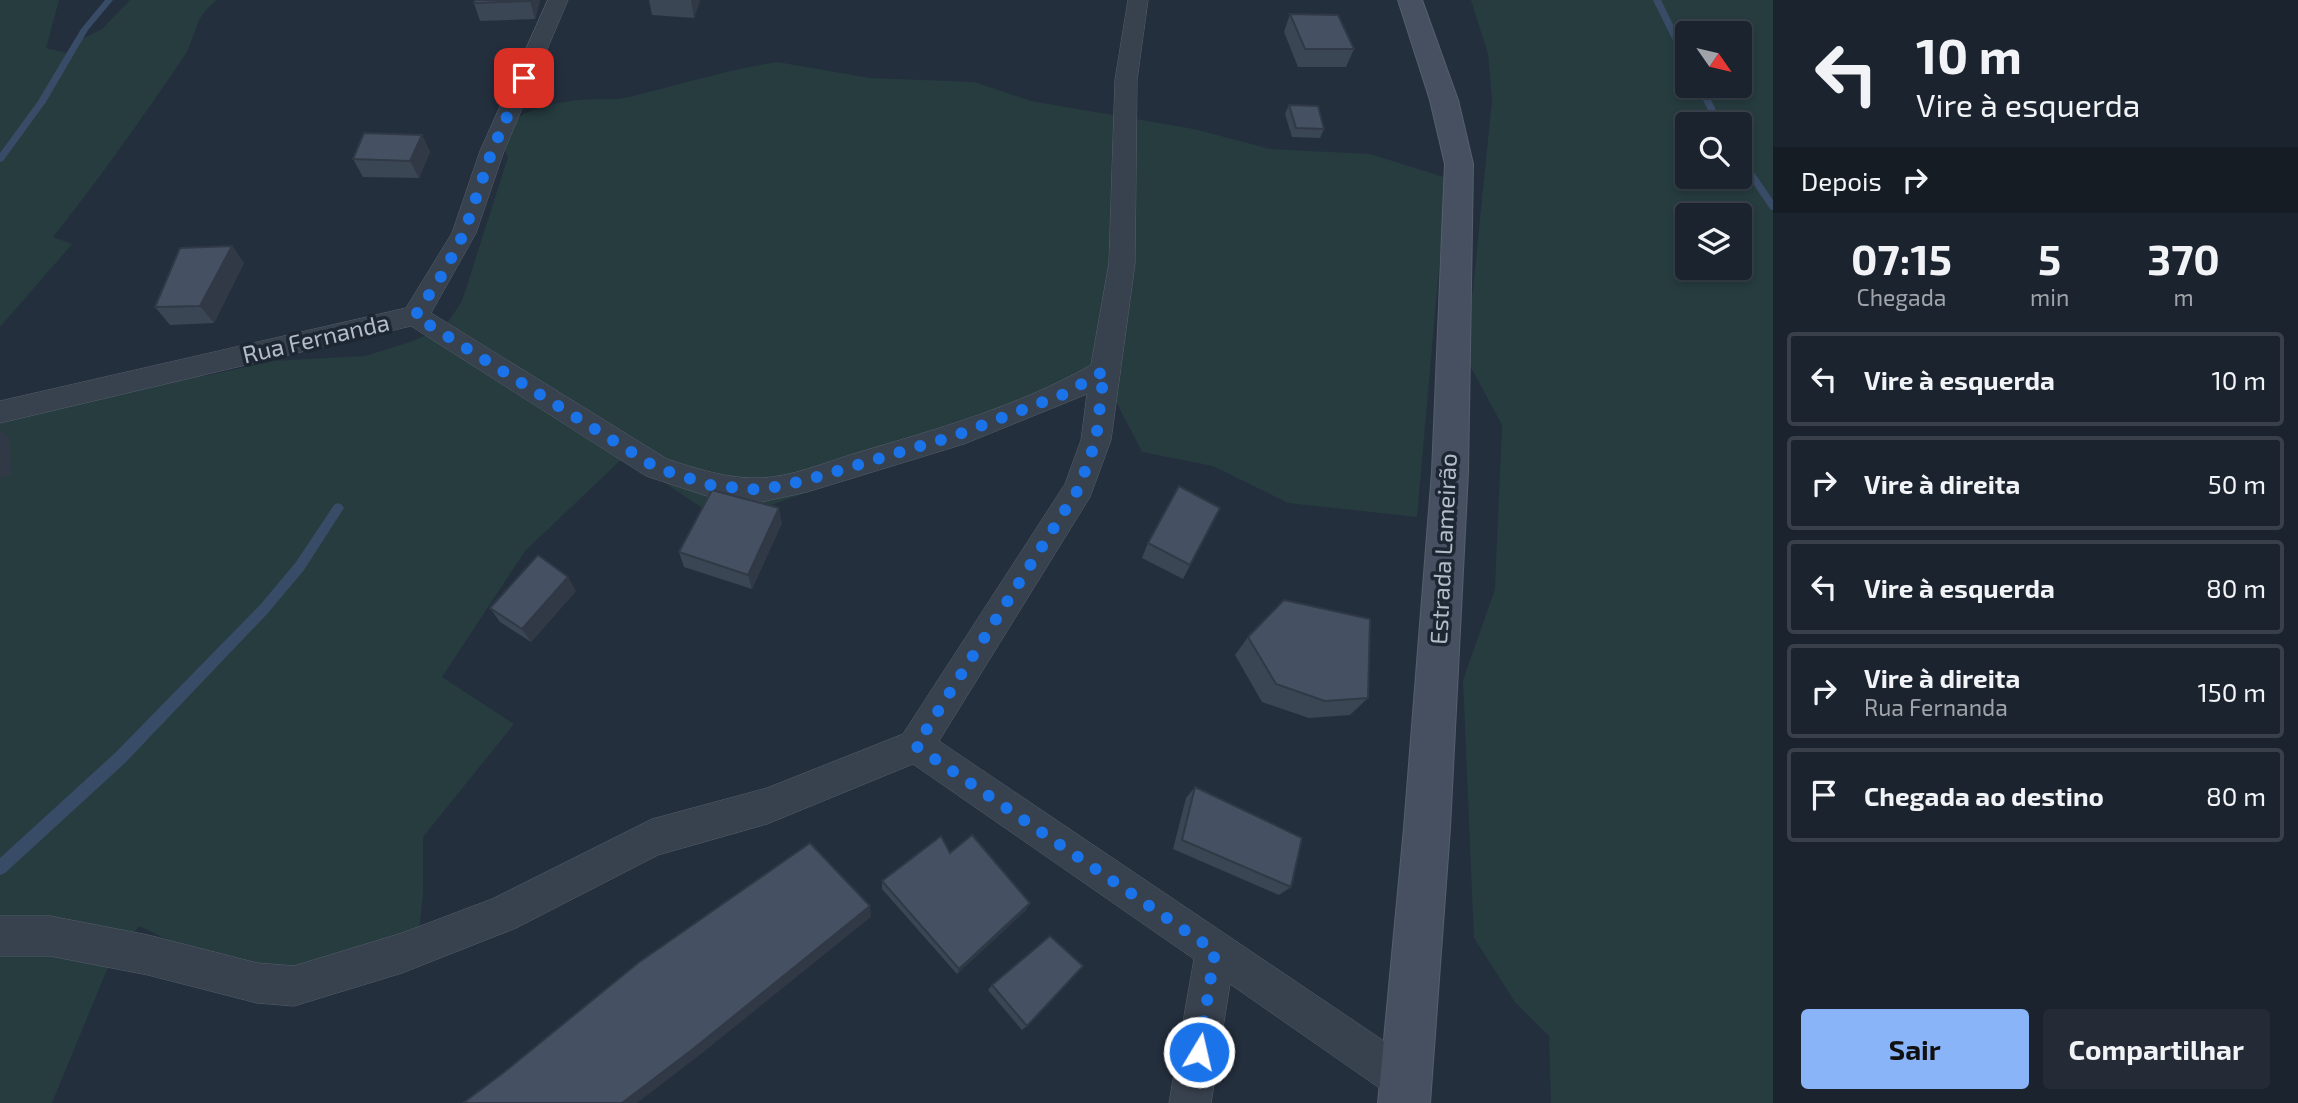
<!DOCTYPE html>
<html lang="pt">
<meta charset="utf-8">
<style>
:root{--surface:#1b232e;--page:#242b36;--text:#f1f3f6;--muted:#a0a4aa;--line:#39404a;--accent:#8ab4f8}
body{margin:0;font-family:"Exo 2",sans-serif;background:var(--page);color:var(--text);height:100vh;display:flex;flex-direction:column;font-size:26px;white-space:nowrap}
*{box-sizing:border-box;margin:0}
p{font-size:23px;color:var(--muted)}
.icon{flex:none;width:38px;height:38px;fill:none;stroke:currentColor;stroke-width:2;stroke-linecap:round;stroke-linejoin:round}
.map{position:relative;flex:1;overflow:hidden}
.drawer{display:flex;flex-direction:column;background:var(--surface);width:525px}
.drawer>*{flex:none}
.top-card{background:#1b232e;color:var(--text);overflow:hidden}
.needle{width:46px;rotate:124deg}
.controls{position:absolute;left:1675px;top:21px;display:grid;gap:14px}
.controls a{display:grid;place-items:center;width:77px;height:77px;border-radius:7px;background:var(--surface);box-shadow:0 4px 10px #0003,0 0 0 2px var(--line);font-size:35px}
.pin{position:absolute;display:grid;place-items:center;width:60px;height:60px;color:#fff;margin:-30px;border-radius:14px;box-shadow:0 4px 10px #0006}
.me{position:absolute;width:77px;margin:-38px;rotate:9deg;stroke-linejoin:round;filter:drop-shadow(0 0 5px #0008)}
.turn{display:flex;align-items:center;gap:24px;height:147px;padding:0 28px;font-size:32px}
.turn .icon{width:91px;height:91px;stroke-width:2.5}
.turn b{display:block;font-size:49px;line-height:60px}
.then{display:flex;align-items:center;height:66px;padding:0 28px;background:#0003;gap:14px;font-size:26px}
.eta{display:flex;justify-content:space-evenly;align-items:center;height:119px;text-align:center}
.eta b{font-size:42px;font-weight:700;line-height:49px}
.button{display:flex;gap:14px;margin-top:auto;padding:14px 28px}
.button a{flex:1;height:80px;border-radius:7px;background:var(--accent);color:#111;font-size:28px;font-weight:700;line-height:80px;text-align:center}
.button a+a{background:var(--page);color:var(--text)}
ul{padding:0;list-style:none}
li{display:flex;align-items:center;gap:21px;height:94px;margin:0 14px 10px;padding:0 14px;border:4px solid var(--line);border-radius:7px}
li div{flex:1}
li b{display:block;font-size:26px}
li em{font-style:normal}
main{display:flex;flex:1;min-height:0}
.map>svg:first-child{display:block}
.green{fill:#263c3f;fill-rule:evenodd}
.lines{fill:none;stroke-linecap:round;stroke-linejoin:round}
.stream{fill:#394c67;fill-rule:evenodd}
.street-casing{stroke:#565f6c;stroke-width:1}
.secondary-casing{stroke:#565f6c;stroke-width:2}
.street{fill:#38414e;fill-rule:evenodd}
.secondary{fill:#465061;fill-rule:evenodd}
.wall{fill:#3b4654}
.shaded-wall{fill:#303945}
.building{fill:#455162;stroke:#303945;stroke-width:2}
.route{stroke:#1a73e8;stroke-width:12;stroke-dasharray:0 21.6}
.labels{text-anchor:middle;stroke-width:7;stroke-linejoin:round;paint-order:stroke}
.street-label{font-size:24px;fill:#b4bcc9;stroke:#1d2633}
</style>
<main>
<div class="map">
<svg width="1773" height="1103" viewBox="0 0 1773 1103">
<rect width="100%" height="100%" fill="#242f3e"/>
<!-- green -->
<g class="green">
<path d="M0,0H59L46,48L66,53L80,40L102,29L130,0H217C191,20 199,33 183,58C141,120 99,179 53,237L72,244L0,327Z"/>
<path d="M1471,0H1773V1103H1551L1549,1036L1515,1002L1474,938L1463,680L1495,589L1502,425L1466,358L1492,100L1488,54ZM1687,33H1740V86H1687ZM1687,124H1740V177H1687ZM1687,215H1740V268H1687Z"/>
<path d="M777,62L870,78L974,82L1031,101L1194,129L1270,149L1370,154L1447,178L1417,517L1288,503L1213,466L1142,452L1108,386L723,522L625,456L525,551L442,677L514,724L423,837V895L416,959L279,993L139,926L106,972L52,1103H0V407L147,377L205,376L273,361L365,356L413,341L445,326L462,301L508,157L498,136C513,111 552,103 580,100C596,98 613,101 629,97C678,85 726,70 777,62Z"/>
</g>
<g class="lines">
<!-- stream -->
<g class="stream">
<polygon points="105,0 113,0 88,30 46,102 3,161 0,162 0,153 38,101 81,29"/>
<polygon points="1653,0 1661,0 1687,53 1687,64 1683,61"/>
<polygon points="1696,86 1704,86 1723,124 1715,124"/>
<polygon points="1740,155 1743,156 1773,200 1773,210 1770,209 1740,164"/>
<polygon points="338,503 342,505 344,508 342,511 304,570 268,613 125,763 5,873 0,875 0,858 115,753 260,605 296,562 334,505"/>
</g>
<defs>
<path id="street" d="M548,0H568L504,151L476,233L431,313L667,459C697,469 728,479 760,478C791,477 824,463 853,454C934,430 1017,407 1091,365L1109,263L1115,80L1128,0H1148L1137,80L1135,263L1111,440L1090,497L939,741L1421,1066L1427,1081L1421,1096L1406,1102L1391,1096L1230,984L1211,1103H1169L1194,959L913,764L767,824L658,855L516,928L402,973L294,1006L257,1003L148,975L50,956H0V916H50L148,935L257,963L294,966L402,933L492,899L652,819L767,788L903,734L1065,484L1081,440L1087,394L964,444L807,492L761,502L710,497L646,476L411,326L0,423V401L406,308L452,233L480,151Z"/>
<polygon id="secondary" points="1398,0 1422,0 1458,100 1473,164 1468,472 1450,828 1430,1103 1378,1103 1404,828 1432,472 1445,164 1430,100"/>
</defs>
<!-- street casing -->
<use href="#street" class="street-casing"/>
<!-- secondary casing -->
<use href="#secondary" class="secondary-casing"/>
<!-- street -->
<use href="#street" class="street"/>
<!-- secondary -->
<use href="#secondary" class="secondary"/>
</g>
<!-- wall -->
<g class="wall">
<polygon points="540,0 535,19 480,21 474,3"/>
<polygon points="649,0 700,0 694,18 652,15"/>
<polygon points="1290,14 1354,49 1346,67 1298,67 1284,32"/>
<polygon points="1289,105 1324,129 1320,138 1292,137 1285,114"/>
<polygon points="422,135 430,152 419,178 363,177 353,159"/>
<polygon points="232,246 244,263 214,323 170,325 155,307"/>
<polygon points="1220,508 1183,579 1142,558 1148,543"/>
<polygon points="782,523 752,589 684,567 679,552"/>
<polygon points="576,591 531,642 500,622 490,608"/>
<polygon points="1248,637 1368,698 1350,715 1309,718 1262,702 1235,655"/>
<polygon points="1195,787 1291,887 1279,895 1173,849 1186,798"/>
<polygon points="950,853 1030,903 1026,910 957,974 882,889 882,881"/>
<polygon points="992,985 1027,1026 1022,1030 988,990"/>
</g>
<!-- shaded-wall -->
<g class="shaded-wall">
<polygon points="530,0 540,0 535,19 530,1"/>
<polygon points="691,0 700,0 694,18"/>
<polygon points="422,135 430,152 419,178 410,161"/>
<polygon points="232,246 244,263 214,323 200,306"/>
<polygon points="0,430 10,438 11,475 0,478"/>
<polygon points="779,508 782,523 752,589 748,575"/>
<polygon points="568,577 576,591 531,642 522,629"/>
<polygon points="1030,903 1026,910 957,974 959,969"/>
<polygon points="870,906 871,917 701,1054 637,1103 622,1103"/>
</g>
<!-- building -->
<g class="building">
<polygon points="475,0 530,0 530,1 474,3"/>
<polygon points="1290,14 1338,15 1354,49 1305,49"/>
<polygon points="1289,105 1318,106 1324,129 1296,128"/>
<polygon points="364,133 422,135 410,161 353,159"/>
<polygon points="232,246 200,306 155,307 180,248"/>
<polygon points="1179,486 1220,508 1190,565 1148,543"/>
<polygon points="712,490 779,508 748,575 679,552"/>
<polygon points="538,555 568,577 522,629 490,608"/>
<polygon points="1284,600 1370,619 1368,698 1325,701 1276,684 1248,637"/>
<polygon points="1195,787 1302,838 1291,887 1182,840"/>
<polygon points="972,835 1030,903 959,969 882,881 941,836 950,853"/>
<polygon points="810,843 870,906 693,1049 622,1103 463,1103 503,1073 638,963"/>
<polygon points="1050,936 1083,966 1027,1026 992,985"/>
</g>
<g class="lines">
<!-- route -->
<polyline class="route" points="524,78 492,151 464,233 444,272 415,316 657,468 710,485 761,490 807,480 954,436 1064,394 1104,371 1096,440 1079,488 916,746 1215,951 1199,1052"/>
</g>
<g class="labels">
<!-- street labels -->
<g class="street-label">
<text transform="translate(316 339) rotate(-13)" y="8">Rua Fernanda</text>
<text transform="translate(1444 549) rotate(-87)" y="8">Estrada Lameirão</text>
</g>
</g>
</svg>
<div class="controls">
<a><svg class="needle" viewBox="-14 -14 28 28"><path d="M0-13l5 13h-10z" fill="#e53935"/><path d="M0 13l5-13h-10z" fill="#a0a4aa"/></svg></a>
<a><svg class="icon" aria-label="search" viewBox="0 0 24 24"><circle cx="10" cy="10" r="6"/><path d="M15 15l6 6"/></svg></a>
<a><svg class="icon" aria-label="layers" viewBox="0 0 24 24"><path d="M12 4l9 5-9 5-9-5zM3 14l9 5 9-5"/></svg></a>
</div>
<div class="pin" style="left:524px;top:78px;background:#d93025"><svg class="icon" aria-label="arrive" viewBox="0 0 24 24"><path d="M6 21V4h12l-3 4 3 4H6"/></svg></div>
<svg class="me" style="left:1199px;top:1052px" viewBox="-20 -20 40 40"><circle r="17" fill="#1a73e8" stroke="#fff" stroke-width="3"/><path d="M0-11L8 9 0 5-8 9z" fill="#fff"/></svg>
</div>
<section class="drawer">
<div class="top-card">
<div class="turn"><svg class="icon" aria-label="left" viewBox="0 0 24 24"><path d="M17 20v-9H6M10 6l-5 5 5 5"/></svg><div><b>10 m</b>Vire à esquerda</div></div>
<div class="then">Depois<svg class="icon" aria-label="right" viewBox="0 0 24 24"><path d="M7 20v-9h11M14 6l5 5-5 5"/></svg></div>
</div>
<div class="eta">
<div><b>07:15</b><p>Chegada</p></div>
<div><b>5</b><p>min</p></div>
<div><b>370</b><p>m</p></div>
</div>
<ul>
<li><svg class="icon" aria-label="left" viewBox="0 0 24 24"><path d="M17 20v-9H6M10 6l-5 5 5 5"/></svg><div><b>Vire à esquerda</b></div><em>10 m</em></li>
<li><svg class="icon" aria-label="right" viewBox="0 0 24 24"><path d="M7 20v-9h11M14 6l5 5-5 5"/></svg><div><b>Vire à direita</b></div><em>50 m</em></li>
<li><svg class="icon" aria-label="left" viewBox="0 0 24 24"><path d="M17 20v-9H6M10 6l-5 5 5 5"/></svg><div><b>Vire à esquerda</b></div><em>80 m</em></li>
<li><svg class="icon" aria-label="right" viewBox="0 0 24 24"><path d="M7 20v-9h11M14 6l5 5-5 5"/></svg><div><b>Vire à direita</b><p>Rua Fernanda</p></div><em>150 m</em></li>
<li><svg class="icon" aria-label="arrive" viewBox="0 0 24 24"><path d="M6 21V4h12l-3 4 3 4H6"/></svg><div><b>Chegada ao destino</b></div><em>80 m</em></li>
</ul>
<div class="button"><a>Sair</a><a>Compartilhar</a></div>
</section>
</main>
